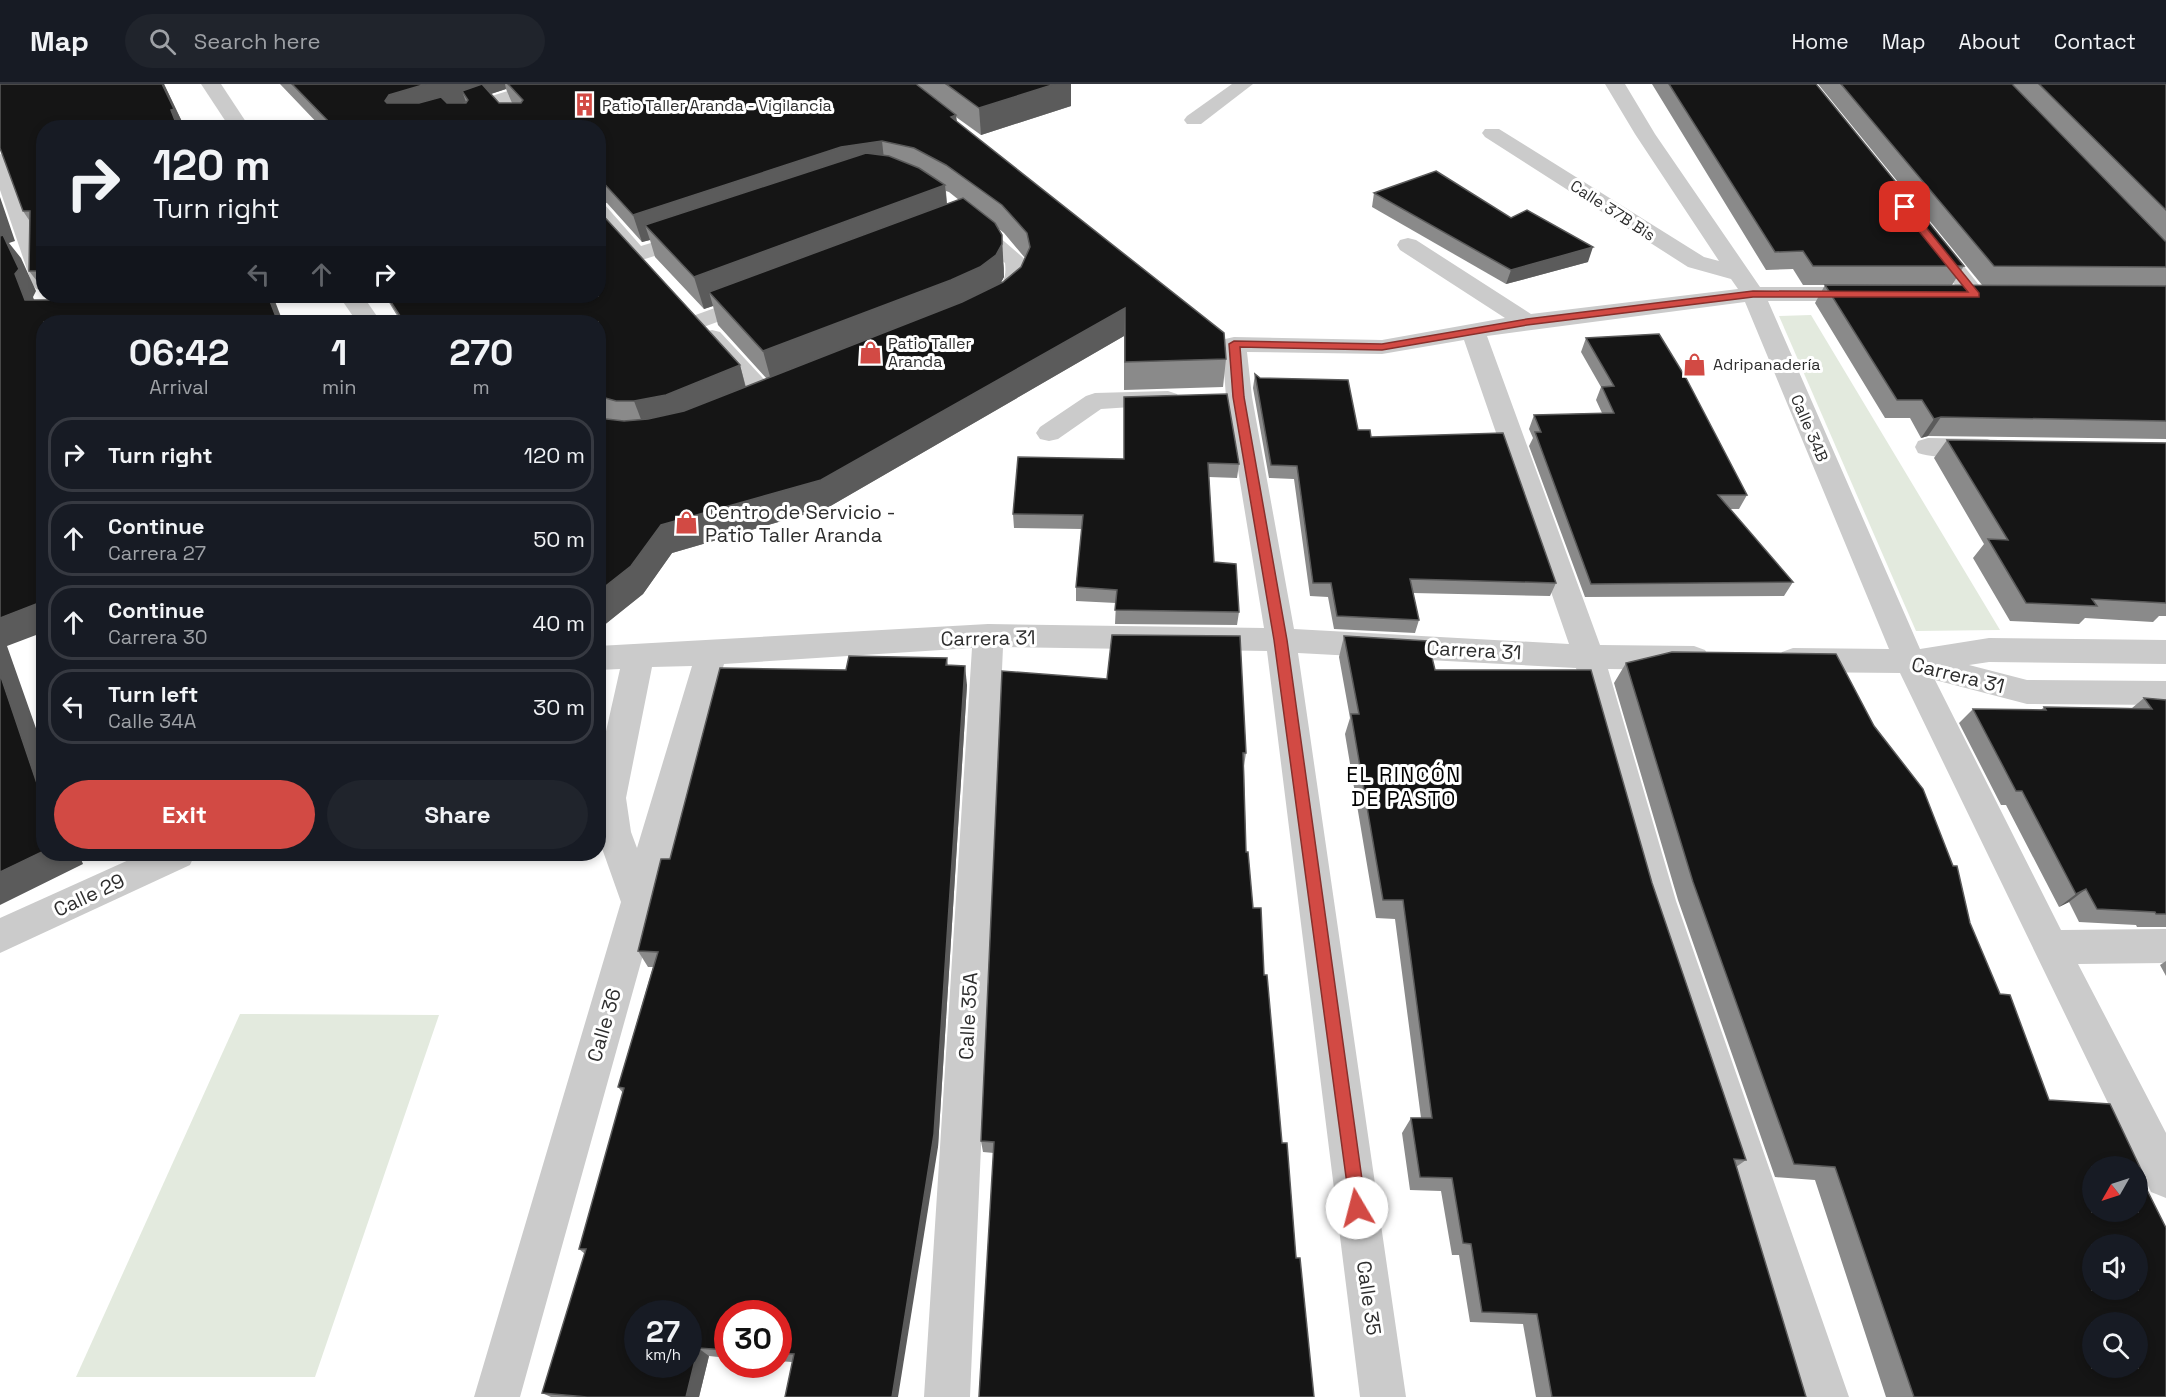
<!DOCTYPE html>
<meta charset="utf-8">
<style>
:root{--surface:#171b24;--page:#20242c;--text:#f1f3f6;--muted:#9ea1a6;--line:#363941;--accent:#d24a44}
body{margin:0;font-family:"Space Grotesk",sans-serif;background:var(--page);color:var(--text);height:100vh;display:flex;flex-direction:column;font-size:22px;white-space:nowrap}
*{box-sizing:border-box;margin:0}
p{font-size:20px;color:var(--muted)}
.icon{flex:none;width:33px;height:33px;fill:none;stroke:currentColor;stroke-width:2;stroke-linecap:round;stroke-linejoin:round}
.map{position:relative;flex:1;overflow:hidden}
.sheet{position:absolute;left:36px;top:231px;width:570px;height:546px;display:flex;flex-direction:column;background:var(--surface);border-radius:24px;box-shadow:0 3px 9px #0003}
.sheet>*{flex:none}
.top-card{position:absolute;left:36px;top:36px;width:570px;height:183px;border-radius:24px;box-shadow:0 3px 9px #0003;background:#171b24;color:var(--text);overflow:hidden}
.needle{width:39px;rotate:231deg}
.fabs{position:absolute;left:2082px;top:1072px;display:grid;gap:12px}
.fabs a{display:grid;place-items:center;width:66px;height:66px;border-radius:50%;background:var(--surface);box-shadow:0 3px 9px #0003;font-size:30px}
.speed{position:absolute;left:624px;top:1216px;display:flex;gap:12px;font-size:30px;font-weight:700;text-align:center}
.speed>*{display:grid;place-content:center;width:78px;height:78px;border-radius:50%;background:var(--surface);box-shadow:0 3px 9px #0003;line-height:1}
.speed small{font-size:15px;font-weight:400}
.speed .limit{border:9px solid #d22;background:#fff;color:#111}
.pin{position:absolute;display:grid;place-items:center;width:51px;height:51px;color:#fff;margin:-26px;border-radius:12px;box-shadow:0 3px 9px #0006}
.me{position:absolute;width:66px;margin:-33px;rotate:352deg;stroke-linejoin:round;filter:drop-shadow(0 0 4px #0008)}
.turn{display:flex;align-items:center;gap:21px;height:126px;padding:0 18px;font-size:27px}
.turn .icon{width:78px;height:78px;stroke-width:2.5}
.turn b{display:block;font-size:42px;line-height:51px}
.lanes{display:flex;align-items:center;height:57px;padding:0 18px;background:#0003;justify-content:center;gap:30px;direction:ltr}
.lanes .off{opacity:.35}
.eta{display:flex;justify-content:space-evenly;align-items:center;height:102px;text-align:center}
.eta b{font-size:36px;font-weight:700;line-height:42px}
.cta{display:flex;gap:12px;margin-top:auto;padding:12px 18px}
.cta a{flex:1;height:69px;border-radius:36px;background:var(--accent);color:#fff;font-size:24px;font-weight:700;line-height:69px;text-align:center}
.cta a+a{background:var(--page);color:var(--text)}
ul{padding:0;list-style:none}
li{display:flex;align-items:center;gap:18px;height:75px;margin:0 12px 9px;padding:0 6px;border:3px solid var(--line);border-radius:24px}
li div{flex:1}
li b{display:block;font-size:22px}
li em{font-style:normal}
header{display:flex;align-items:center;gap:36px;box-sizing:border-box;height:84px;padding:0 30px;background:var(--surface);border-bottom:2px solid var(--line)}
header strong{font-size:28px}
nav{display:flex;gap:33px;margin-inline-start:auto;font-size:21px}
.search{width:420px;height:54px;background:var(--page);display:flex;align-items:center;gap:15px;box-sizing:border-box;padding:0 21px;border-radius:33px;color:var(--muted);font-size:22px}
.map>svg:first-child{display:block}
.green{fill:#e3eade}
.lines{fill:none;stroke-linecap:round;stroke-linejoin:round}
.service{fill:#cbcbcb;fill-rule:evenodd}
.minor{fill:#cbcbcb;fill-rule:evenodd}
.wall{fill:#8a8a8a;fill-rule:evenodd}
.shaded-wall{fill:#5b5b5b}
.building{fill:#151515;stroke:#5b5b5b;stroke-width:1.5;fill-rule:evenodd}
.route{fill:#d24a44;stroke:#88302c;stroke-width:1.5}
.labels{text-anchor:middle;stroke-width:6;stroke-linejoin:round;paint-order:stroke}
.far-poi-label{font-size:16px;fill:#2e2e2e;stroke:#fff;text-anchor:start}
.far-street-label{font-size:16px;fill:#2e2e2e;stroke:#fff}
.poi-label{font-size:20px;fill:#2e2e2e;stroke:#fff;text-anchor:start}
.street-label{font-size:20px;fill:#2e2e2e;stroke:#fff}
.neighbourhood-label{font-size:21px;letter-spacing:1.5px;fill:#000;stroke:#fff}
</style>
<header>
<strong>Map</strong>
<div class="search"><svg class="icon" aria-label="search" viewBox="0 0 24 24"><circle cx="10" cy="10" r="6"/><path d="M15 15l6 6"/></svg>Search here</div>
<nav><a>Home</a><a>Map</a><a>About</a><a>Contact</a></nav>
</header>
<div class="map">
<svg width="2166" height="1313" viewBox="0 0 2166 1313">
<rect width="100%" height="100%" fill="#fff"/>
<!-- green -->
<g class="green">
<polygon points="1811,231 2000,546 1916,547 1779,232"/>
<polygon points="240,930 439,931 315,1293 76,1293"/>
</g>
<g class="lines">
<!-- service -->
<g class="service">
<polygon points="1232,0 1253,0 1201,40 1187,40 1184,36 1187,32"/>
<path d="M598,119L605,121L641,162L694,146L702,147L705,152L702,157L645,175C624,180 611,153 598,139Z"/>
<path d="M969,131L976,133L1027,177C1030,200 1012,231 986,225L983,220C994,204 1008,204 1005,179L962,141L958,137L962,133Z"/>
<polygon points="756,209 764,211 767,216 764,221 698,245 690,243 686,238 690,233"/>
<polygon points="712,246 720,248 776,308 779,313 776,318 767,321 758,318 704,258 700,253 704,248"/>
<polygon points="1168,307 1177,310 1180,315 1177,320 1101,325 1058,355 1049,357 1040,355 1036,349 1040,343 1086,312 1095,309"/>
</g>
<!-- minor -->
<g class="minor">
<polygon points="201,0 221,0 250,44 230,44"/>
<polygon points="530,0 560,0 557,4 431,44 399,44 402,40"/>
<path d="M1605,0H1625L1655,50L1760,203H1864L1872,205L1876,210L1872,215L1864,217H1768L1920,565L1989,554L2166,556V580L1989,578L1969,581L2027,596L2166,597V621L2027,620L1935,596L2061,846L2166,845V879L2078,880L2166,1049V1114L2151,1108L1900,589L1793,588L1782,584L1777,576L1782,568L1793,564L1889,565L1745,218L1487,252L1600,561L1694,562L1705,566L1710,574L1705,582L1694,586L1608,585L1676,817L1849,1313H1803L1640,817L1576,584L1298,569L1406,1313H1360L1267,567L1003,563L970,1313H924L972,564L724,580L520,1313H474L621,818L598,753V683L620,585L598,586V562L988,540L1264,544L1226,313L1222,260L1225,255L1234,253L1382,256L1505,234L1400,166L1397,161L1400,156L1408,154L1416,156L1531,230L1738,205L1731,195L1688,183L1485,53L1482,49L1485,45H1499L1704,173L1719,177L1635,50ZM1464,256L1569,560L1294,545L1252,313L1247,268L1382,270ZM692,582L637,764L631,748L626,714L652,583Z"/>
<polygon points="0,70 7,72 10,76 44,166 44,207 36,205 32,200 0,106"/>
<polygon points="1931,149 1939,151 1987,211 1983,216 1975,218 1967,216 1923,161 1920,156 1923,151"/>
<polygon points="339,212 363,212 381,238 357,238"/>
<path d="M1928,354L1987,355L1997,358L2000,364L1997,370C1977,376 1938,375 1918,369L1915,363L1918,357Z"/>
<polygon points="142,770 195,770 190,781 0,869 0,834"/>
</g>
</g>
<!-- wall -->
<g class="wall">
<polygon points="0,0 164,0 185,44 44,44 44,206 29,187 29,136 23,127 0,64"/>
<path d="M280,0H1071V22L981,51L956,33L957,38L1226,275L1223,303L1124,306V252L827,424L672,469L643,510L598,546V238H401L385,212H598L740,281L746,303L767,295L718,241L713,222L704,225L655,173L650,156L642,158L607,119L598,118V44H322ZM506,5L512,19H499L491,10ZM946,107L949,108L959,116L947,120ZM999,145L1004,149L1025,174L1021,183L1003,198L1000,200L1004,193V184Z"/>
<polygon points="1652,0 1816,0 1964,182 1952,201 1803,201 1793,185 1766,186"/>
<polygon points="1818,0 2166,0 2166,202 1982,201"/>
<polygon points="1374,109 1511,134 1588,178 1506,200 1372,123"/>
<polygon points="1825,201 2166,202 2166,355 1928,352 1921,354 1910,334 1885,334 1815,219"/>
<polygon points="1586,254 1747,411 1739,425 1729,425 1793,498 1784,512 1585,513 1529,362 1533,354 1529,345 1534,331 1602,329 1596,316 1601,303 1581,268"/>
<polygon points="1255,290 1260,294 1371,353 1556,499 1550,512 1413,509 1419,536 1415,549 1334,545 1328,513 1310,512 1294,395 1269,394 1253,304"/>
<polygon points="1947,356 2166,359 2166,532 2159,532 2153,538 2085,534 2079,540 2010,537 1973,474 1984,460 1934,374"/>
<polygon points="1018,373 1239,380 1237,394 1209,393 1214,478 1239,528 1237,541 1115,540 1116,519 1076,517 1076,503 1082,445 1014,444 1013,430"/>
<polygon points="1344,552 1435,586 1652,799 1746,1076 1736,1083 1806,1313 1536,1313 1523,1240 1470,1238 1459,1171 1452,1171 1441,1107 1410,1106 1402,1049 1411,1034 1421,1034 1395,835 1376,834 1345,650 1350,634 1339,573"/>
<polygon points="947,574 948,581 967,601 938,1063 792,1278 778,1277 778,1230 728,1230 728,1274 709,1272 699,1313 551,1313 542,1309 585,1170 579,1165 623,1009 618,1003 653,883 648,883 638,867 670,775 846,586"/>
<polygon points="1626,579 1970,839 2000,910 2049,1016 2146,1096 2143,1097 2166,1313 1886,1313 1815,1096 1775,1093 1678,816 1614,599"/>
<polygon points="1107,595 1246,669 1244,682 1246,768 1253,824 1264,891 1282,1059 1314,1313 994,1069 983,1068 981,1057"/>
<polygon points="2144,614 2166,616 2166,843 2137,843 2136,841 2079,838 2069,818 2059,823 2006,721 2001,721 1959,639 1973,625 2041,626 2044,623 2132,624"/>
<polygon points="2166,877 2166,892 2160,881"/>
</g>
<!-- shaded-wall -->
<g class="shaded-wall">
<polygon points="162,0 164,0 185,44 178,44 171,26"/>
<polygon points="426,0 505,0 506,5 469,17 462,7 466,18 401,38 385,17 389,11"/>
<polygon points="1048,0 1071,0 1071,22 981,51 979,24"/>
<polygon points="956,31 959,58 951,33"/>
<polygon points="882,57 885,84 645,141 650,156 642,158 633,131 841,63"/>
<polygon points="945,101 948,133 709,208 713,222 704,225 694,193"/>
<polygon points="0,113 15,157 9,159 21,174 36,207 33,213 43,239 25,216 0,162"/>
<polygon points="1002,151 1004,193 998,204 772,300 763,267"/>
<polygon points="1593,163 1588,178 1506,200 1511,186"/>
<polygon points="268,212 273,212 283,238 278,238"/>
<polygon points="1125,224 1124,252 827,424 672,469 643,510 598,546 598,508 661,441"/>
<polygon points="740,281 747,309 645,346 634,317"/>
<polygon points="1941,333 1928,352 1921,354 1934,335"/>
<polygon points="44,517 44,548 7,562 44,667 44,720 0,590 0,534"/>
<polygon points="965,582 967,601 938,1063 898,1313 892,1313"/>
<polygon points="44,767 44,770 79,770 83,780 0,821 0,788"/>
<polygon points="2086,805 2069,818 2059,823 2076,810"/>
<polygon points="698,1264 709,1272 699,1313 686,1313"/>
</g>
<!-- building -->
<g class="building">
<polygon points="0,0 162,0 174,25 171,26 178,44 44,44 44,189 43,187 29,187 30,127 23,127 0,64"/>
<polygon points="292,0 426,0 389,11 385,17 387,19 419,19 441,13 447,19 466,19 468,16 462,7 482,0 499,19 521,19 523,16 508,0 916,0 956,31 951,33 1224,249 1226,275 1125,278 1125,224 821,396 661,441 631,482 598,508 598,334 624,337 648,335 684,327 962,218 1003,198 1021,183 1030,163 1027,149 1002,121 946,81 914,64 882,57 841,63 633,131 598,93 598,44 335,44"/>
<polygon points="946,0 1055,0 979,24"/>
<polygon points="1669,0 1816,0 1964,182 1813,182 1803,167 1775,168"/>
<polygon points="1841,0 2012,0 2166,158 2166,183 1994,182"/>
<polygon points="2039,0 2166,0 2166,126"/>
<polygon points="866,69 889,72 919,84 945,101 694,193 645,141"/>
<polygon points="1436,87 1511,134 1527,126 1593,163 1511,186 1374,109"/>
<polygon points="963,114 995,139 1002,151 1002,160 996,171 980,183 951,196 763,267 709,208"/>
<polygon points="598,126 740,281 666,311 634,317 616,317 598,312 598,238 404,238 387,212 598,212"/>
<polygon points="3,151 19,185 15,190 25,216 53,216 52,212 268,212 278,238 44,238 44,517 0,534 0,152"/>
<polygon points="1825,201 2166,202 2166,337 1941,333 1934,335 1922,316 1897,316"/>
<polygon points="1659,250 1686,294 1747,411 1718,411 1793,498 1591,500 1535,348 1541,348 1534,331 1614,329 1602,303 1614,302 1586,254"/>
<polygon points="1255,290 1260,294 1348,296 1358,346 1370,346 1371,353 1503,349 1556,499 1410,495 1419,536 1337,532 1331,499 1313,499 1297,382 1271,381"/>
<polygon points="1227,310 1239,380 1208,379 1214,478 1236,480 1239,528 1115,526 1117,506 1076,503 1083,431 1013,430 1018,373 1124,375 1124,313"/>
<polygon points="1947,356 2166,359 2166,519 2092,515 2097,522 2026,519 1988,455 2008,456"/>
<polygon points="1112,551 1240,552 1246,669 1243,669 1246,768 1248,768 1253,824 1261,824 1264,891 1267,891 1282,1059 1287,1059 1296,1174 1300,1174 1314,1313 979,1313 994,1058 981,1057 1002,587 1107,595"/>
<polygon points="1344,552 1428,557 1435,586 1591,586 1652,799 1746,1076 1734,1075 1806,1313 1552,1313 1537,1230 1482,1228 1471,1160 1463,1159 1452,1094 1420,1093 1411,1034 1432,1034 1403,816 1383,816 1351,630 1359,630"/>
<path d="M1672,568L1836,570L1874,642L1923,705L1953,782H1957L1970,839L2000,910L2010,911L2049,1016L2110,1020L2146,1096H2142L2166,1144V1313H1914L1835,1083L1794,1080L1693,798L1626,579ZM2092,1083H2138V1128H2092ZM2092,1161H2138V1206H2092ZM2092,1239H2138V1284H2092Z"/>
<path d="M849,572L947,574L946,581L965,582L934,1050L892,1313H785L794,1270L778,1269V1230H728V1266L698,1264L686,1313H587L542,1309L586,1165H579L624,1004L618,1003L658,868L638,867L661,775H670L720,584L846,586ZM638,1230H688V1281H638Z"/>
<polygon points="0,590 44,720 44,767 0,788"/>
<polygon points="2144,614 2166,616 2166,830 2156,830 2155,828 2097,825 2086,805 2076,810 2022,707 2016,707 1973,625 2046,626 2044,623 2152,625"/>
</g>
<!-- route -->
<polygon class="route" points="1901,121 1908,121 1979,209 1979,213 1753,213 1527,241 1382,266 1240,263 1244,313 1287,556 1366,1124 1363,1130 1357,1133 1351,1130 1274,556 1233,313 1229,260 1234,257 1382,260 1527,235 1753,207 1968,208 1901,125"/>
<!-- icons -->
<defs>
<symbol id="building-bare" viewBox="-9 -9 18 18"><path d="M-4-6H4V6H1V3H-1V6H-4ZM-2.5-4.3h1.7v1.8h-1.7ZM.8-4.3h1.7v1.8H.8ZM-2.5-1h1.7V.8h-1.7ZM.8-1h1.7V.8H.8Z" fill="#d24a44" stroke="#fff" stroke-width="2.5" paint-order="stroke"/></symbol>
<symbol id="shop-bare" viewBox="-9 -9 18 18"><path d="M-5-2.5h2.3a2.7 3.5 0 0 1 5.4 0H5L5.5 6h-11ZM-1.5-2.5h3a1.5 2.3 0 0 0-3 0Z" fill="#d24a44" stroke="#fff" stroke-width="2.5" paint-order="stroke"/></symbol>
</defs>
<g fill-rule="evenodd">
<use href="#building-bare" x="568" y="4" width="33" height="33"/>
<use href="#shop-bare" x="854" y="252" width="33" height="33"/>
<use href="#shop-bare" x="1678" y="264" width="33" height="33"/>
<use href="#shop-bare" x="670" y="422" width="33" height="33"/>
</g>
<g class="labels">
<!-- far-poi labels -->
<g class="far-poi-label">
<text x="602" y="27">Patio Taller Aranda - Vigilancia</text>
<text x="888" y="265">Patio Taller<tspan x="888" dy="18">Aranda</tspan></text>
<text x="1713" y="286">Adripanadería</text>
</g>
<!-- far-street labels -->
<g class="far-street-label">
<text transform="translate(1613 126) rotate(33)" y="6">Calle 37B Bis</text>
<text transform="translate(1810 344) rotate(67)" y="6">Calle 34B</text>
</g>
<!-- poi labels -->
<g class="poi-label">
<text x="705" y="435">Centro de Servicio -<tspan x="705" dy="23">Patio Taller Aranda</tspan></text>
</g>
<!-- street labels -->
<g class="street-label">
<text transform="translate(988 554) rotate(-1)" y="7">Carrera 31</text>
<text transform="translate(1474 566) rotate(3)" y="7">Carrera 31</text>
<text transform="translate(1958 591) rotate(14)" y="7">Carrera 31</text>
<text transform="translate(89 811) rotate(-25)" y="7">Calle 29</text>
<text transform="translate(968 932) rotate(-87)" y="7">Calle 35A</text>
<text transform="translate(604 941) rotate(-74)" y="7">Calle 36</text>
<text transform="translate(1369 1214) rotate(82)" y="7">Calle 35</text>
</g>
<!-- neighbourhood labels -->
<g class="neighbourhood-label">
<text x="1404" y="698">EL RINCÓN<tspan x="1404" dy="24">DE PASTO</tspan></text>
</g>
</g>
</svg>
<div class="fabs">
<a><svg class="needle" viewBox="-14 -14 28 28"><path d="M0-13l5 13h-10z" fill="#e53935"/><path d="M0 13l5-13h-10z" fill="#9ea1a6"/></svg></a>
<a><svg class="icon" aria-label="sound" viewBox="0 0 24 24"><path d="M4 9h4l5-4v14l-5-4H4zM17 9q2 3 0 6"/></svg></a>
<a><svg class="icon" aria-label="search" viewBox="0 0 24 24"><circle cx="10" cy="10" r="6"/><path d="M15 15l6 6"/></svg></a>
</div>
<div class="speed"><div>27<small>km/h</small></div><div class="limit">30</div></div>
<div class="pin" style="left:1905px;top:123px;background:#d93025"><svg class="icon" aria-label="arrive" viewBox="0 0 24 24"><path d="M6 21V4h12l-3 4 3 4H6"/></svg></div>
<svg class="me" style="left:1357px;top:1124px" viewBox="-20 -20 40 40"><circle r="19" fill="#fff"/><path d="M0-13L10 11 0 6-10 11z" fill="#d24a44"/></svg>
<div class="top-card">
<div class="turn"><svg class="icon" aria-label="right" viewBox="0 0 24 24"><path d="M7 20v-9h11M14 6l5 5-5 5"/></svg><div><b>120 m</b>Turn right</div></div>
<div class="lanes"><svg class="icon off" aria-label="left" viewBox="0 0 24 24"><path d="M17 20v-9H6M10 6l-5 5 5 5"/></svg><svg class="icon off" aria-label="ahead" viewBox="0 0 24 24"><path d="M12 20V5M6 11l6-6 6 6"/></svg><svg class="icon" aria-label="right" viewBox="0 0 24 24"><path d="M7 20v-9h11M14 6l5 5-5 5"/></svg></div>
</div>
<section class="sheet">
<div class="eta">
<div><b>06:42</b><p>Arrival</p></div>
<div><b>1</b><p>min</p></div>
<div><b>270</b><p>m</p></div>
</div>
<ul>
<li><svg class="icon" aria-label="right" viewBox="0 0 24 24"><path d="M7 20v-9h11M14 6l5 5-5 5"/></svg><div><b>Turn right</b></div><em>120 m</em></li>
<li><svg class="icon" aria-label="ahead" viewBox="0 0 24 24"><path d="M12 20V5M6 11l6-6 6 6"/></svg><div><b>Continue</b><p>Carrera 27</p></div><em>50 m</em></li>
<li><svg class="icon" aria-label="ahead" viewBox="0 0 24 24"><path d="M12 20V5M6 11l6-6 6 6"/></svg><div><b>Continue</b><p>Carrera 30</p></div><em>40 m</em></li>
<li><svg class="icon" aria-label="left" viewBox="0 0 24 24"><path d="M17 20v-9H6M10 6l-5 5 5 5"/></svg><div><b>Turn left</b><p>Calle 34A</p></div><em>30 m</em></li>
</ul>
<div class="cta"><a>Exit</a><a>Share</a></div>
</section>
</div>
